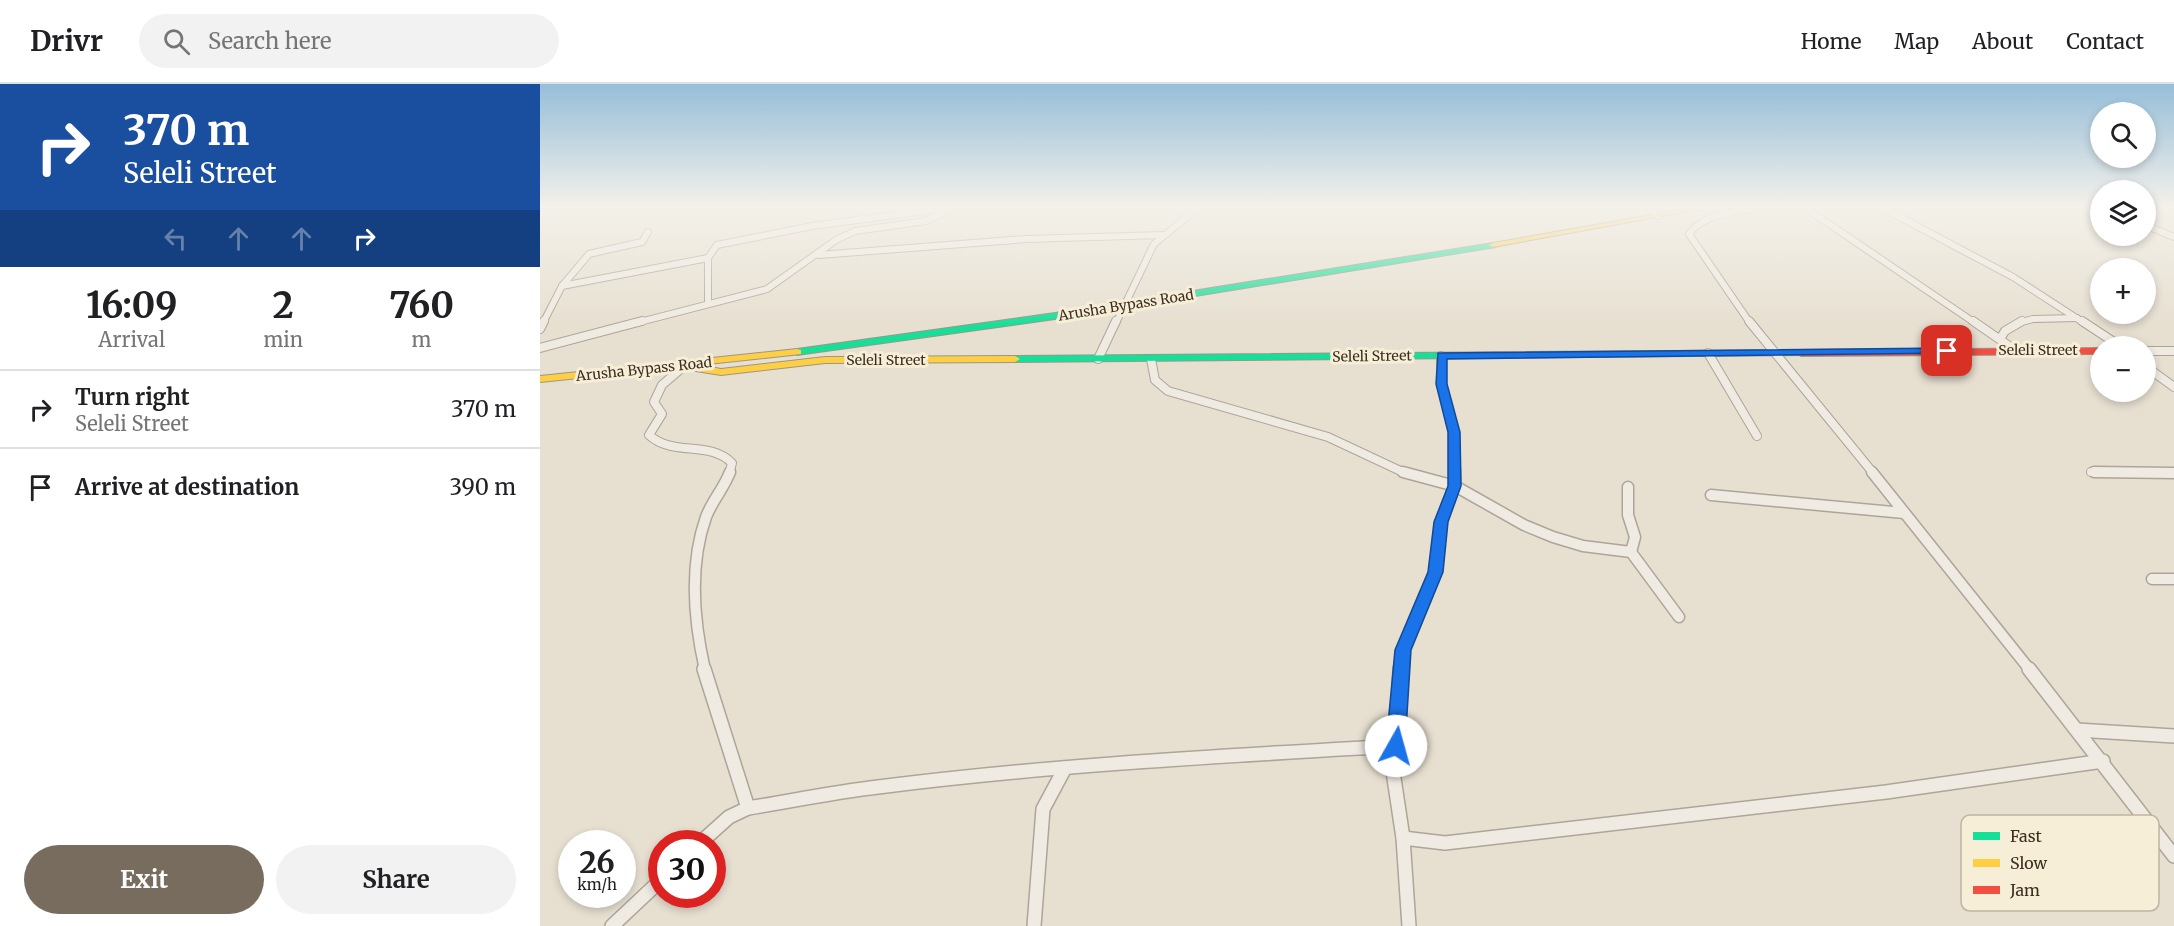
<!DOCTYPE html>
<meta charset="utf-8">
<style>
:root{--surface:#fff;--page:#f2f2f2;--text:#202124;--muted:#757577;--line:#e0e0e0;--accent:#786c5e}
body{margin:0;font-family:Merriweather,serif;background:var(--page);color:var(--text);height:100vh;display:flex;flex-direction:column;font-size:22px;white-space:nowrap}
*{box-sizing:border-box;margin:0}
p{font-size:20px;color:var(--muted)}
.icon{flex:none;width:33px;height:33px;fill:none;stroke:currentColor;stroke-width:2;stroke-linecap:round;stroke-linejoin:round}
.map{position:relative;flex:1;overflow:hidden}
.side{display:flex;flex-direction:column;background:var(--surface);width:540px}
.side>*{flex:none}
.guide{background:#1a4fa0;color:#fff;overflow:hidden}
.controls{position:absolute;left:1550px;top:18px;display:grid;gap:12px}
.controls a{display:grid;place-items:center;width:66px;height:66px;border-radius:50%;background:var(--surface);box-shadow:0 3px 9px #0003;font-size:30px}
.speed{position:absolute;left:18px;top:746px;display:flex;gap:12px;font-size:30px;font-weight:700;text-align:center}
.speed>*{display:grid;place-content:center;width:78px;height:78px;border-radius:50%;background:var(--surface);box-shadow:0 3px 9px #0003;line-height:1}
.speed small{font-size:15px;font-weight:400}
.speed .limit{border:9px solid #d22;background:#fff;color:#111}
.pin{position:absolute;display:grid;place-items:center;width:51px;height:51px;color:#fff;margin:-26px;border-radius:12px;box-shadow:0 3px 9px #0006}
.me{position:absolute;width:66px;margin:-33px;rotate:7deg;stroke-linejoin:round;filter:drop-shadow(0 0 4px #0008)}
.turn{display:flex;align-items:center;gap:21px;height:126px;padding:0 24px;font-size:27px}
.turn .icon{width:78px;height:78px;stroke-width:2.5}
.turn b{display:block;font-size:42px;line-height:51px}
.lanes{display:flex;align-items:center;height:57px;padding:0 24px;background:#0003;justify-content:center;gap:30px;direction:ltr}
.lanes .off{opacity:.35}
.eta{display:flex;justify-content:space-evenly;align-items:center;height:102px;text-align:center}
.eta b{font-size:36px;font-weight:700;line-height:42px}
.action{display:flex;gap:12px;margin-top:auto;padding:12px 24px}
.action a{flex:1;height:69px;border-radius:36px;background:var(--accent);color:#fff;font-size:24px;font-weight:700;line-height:69px;text-align:center}
.action a+a{background:var(--page);color:var(--text)}
ul{padding:0;list-style:none}
li{display:flex;align-items:center;gap:18px;height:78px;padding:0 24px;border-top:2px solid var(--line)}
li div{flex:1}
li b{display:block;font-size:22px}
li em{font-style:normal}
header{display:flex;align-items:center;gap:36px;box-sizing:border-box;height:84px;padding:0 30px;background:var(--surface);border-bottom:2px solid var(--line)}
header strong{font-size:28px}
nav{display:flex;gap:33px;margin-inline-start:auto;font-size:21px}
.search{width:420px;height:54px;background:var(--page);display:flex;align-items:center;gap:15px;box-sizing:border-box;padding:0 21px;border-radius:33px;color:var(--muted);font-size:22px}
main{display:flex;flex:1;min-height:0}
.map>svg:first-child{display:block}
.lines{fill:none;stroke-linecap:round;stroke-linejoin:round}
.street-far3-casing{stroke:#ada599;stroke-width:8}
.street-far2-casing{stroke:#ada599;stroke-width:10}
.street-far1-casing{stroke:#ada599;stroke-width:13}
.street-casing{stroke:#ada599;stroke-width:16}
.fast-casing{stroke:#9c958a;stroke-width:2}
.slow-casing{stroke:#9c958a;stroke-width:2}
.jam-casing{stroke:#9c958a;stroke-width:2}
.street-far3{stroke:#efebe3;stroke-width:6}
.street-far2{stroke:#efebe3;stroke-width:8}
.street-far1{stroke:#efebe3;stroke-width:10}
.street{stroke:#efebe3;stroke-width:13}
.fast{fill:#16e098;fill-rule:evenodd}
.slow{fill:#ffcf43;fill-rule:evenodd}
.jam{fill:#f24e42;fill-rule:evenodd}
.route{fill:#1a73e8;stroke:#114b97;stroke-width:1.5}
.labels{text-anchor:middle;stroke-width:6;stroke-linejoin:round;paint-order:stroke}
.far-street-label{font-size:14px;fill:#3d2e20;stroke:#f7eed8}
.key{fill:#f7eed8;stroke:#bfb4a1;stroke-width:1.5}
.key-label{font-size:16px;fill:#3d2e20}
</style>
<header>
<strong>Drivr</strong>
<div class="search"><svg class="icon" aria-label="search" viewBox="0 0 24 24"><circle cx="10" cy="10" r="6"/><path d="M15 15l6 6"/></svg>Search here</div>
<nav><a>Home</a><a>Map</a><a>About</a><a>Contact</a></nav>
</header>
<main>
<section class="side">
<div class="guide">
<div class="turn"><svg class="icon" aria-label="right" viewBox="0 0 24 24"><path d="M7 20v-9h11M14 6l5 5-5 5"/></svg><div><b>370 m</b>Seleli Street</div></div>
<div class="lanes"><svg class="icon off" aria-label="left" viewBox="0 0 24 24"><path d="M17 20v-9H6M10 6l-5 5 5 5"/></svg><svg class="icon off" aria-label="ahead" viewBox="0 0 24 24"><path d="M12 20V5M6 11l6-6 6 6"/></svg><svg class="icon off" aria-label="ahead" viewBox="0 0 24 24"><path d="M12 20V5M6 11l6-6 6 6"/></svg><svg class="icon" aria-label="right" viewBox="0 0 24 24"><path d="M7 20v-9h11M14 6l5 5-5 5"/></svg></div>
</div>
<div class="eta">
<div><b>16:09</b><p>Arrival</p></div>
<div><b>2</b><p>min</p></div>
<div><b>760</b><p>m</p></div>
</div>
<ul>
<li><svg class="icon" aria-label="right" viewBox="0 0 24 24"><path d="M7 20v-9h11M14 6l5 5-5 5"/></svg><div><b>Turn right</b><p>Seleli Street</p></div><em>370 m</em></li>
<li><svg class="icon" aria-label="arrive" viewBox="0 0 24 24"><path d="M6 21V4h12l-3 4 3 4H6"/></svg><div><b>Arrive at destination</b></div><em>390 m</em></li>
</ul>
<div class="action"><a>Exit</a><a>Share</a></div>
</section>
<div class="map">
<svg width="1634" height="842" viewBox="0 0 1634 842">
<rect width="100%" height="100%" fill="#e7e0d1"/>
<g class="lines">
<defs>
<g id="street-far3">
<polyline points="1108,123 1118,132"/>
<polyline points="1264,123 1435,239"/>
<polyline points="1341,123 1473,193 1544,239"/>
<polyline points="1605,141 1634,153"/>
<polyline points="279,171 486,155 623,151"/>
<polyline points="22,202 168,174"/>
<polyline points="168,220 168,174 177,161 272,142 415,123"/>
<polyline points="3,239 22,202 49,170 102,158 108,148"/>
<polyline points="96,239 227,205 296,156 315,147 386,137 416,123"/>
<polyline points="576,239 614,160 659,123"/>
<path d="M1210,239L1149,150C1163,129 1196,129 1219,123"/>
<polyline points="1478,239 1493,235 1537,234"/>
</g>
<g id="street-far2">
<polyline points="1209,237 1334,390"/>
<polyline points="1433,237 1475,266"/>
<polyline points="1542,237 1580,262"/>
<polyline points="0,245 4,237"/>
<polyline points="1460,255 1465,247 1482,237"/>
<polyline points="0,264 102,237"/>
<polyline points="1605,267 1634,267"/>
<polyline points="1168,269 1217,352"/>
<polyline points="901,272 901,300 914,348 915,390"/>
<polyline points="558,275 576,237"/>
<polyline points="611,275 615,296 628,307 788,353 867,390"/>
<polyline points="1605,282 1634,303"/>
<path d="M143,283L122,301L114,318L122,330L109,351C133,373 169,356 192,379L189,390"/>
<polyline points="1551,388 1634,389"/>
</g>
<g id="street-far1">
<polyline points="863,388 915,402 984,441 1013,453 1043,462 1091,468 1139,533"/>
<polyline points="1332,388 1490,586"/>
<polyline points="1554,388 1634,389"/>
<polyline points="1088,403 1088,431 1095,453 1091,468"/>
<polyline points="1171,411 1364,429"/>
<polyline points="1612,495 1634,495"/>
<path d="M165,586C154,538 149,481 166,433C172,417 184,404 190,388"/>
<polyline points="860,586 863,566 895,488 901,437 915,402 915,388"/>
</g>
<g id="street">
<polyline points="164,585 208,724"/>
<polyline points="860,585 858,643 852,681 863,754 869,842"/>
<polyline points="1489,585 1634,772"/>
<polyline points="1537,646 1634,652"/>
<polyline points="863,754 905,759 1346,708 1563,677"/>
<path d="M160,759L189,733L208,724C251,717 295,708 338,703C510,681 683,672 856,662"/>
<polyline points="72,842 122,795"/>
<polyline points="494,842 503,725 525,684"/>
</g>
<g id="fast">
<polygon points="953,159 956,159 956,163 515,235 257,271 252,268 257,265 515,229"/>
<polygon points="1261,266 1266,269 1265,271 475,278 470,275 475,272"/>
</g>
<g id="slow">
<polygon points="1156,123 1172,123 953,163 949,161 953,159"/>
<polygon points="257,265 261,266 261,270 159,281 181,285 285,273 475,272 480,275 475,278 285,279 181,291 137,284 0,298 0,292"/>
</g>
<polygon id="jam" points="1560,264 1560,270 1261,272 1256,269 1261,266"/>
</defs>
<!-- street-far3 casing -->
<use href="#street-far3" class="street-far3-casing"/>
<!-- street-far2 casing -->
<use href="#street-far2" class="street-far2-casing"/>
<!-- street-far1 casing -->
<use href="#street-far1" class="street-far1-casing"/>
<!-- street casing -->
<use href="#street" class="street-casing"/>
<!-- fast casing -->
<use href="#fast" class="fast-casing"/>
<!-- slow casing -->
<use href="#slow" class="slow-casing"/>
<!-- jam casing -->
<use href="#jam" class="jam-casing"/>
<!-- street-far3 -->
<use href="#street-far3" class="street-far3"/>
<!-- street-far2 -->
<use href="#street-far2" class="street-far2"/>
<!-- street-far1 -->
<use href="#street-far1" class="street-far1"/>
<!-- street -->
<use href="#street" class="street"/>
<!-- fast -->
<use href="#fast" class="fast"/>
<!-- slow -->
<use href="#slow" class="slow"/>
<!-- jam -->
<use href="#jam" class="jam"/>
</g>
<!-- sky -->
<linearGradient id="sky" x2="0" y2="1"><stop stop-color="#96bed9"/><stop offset="0.51" stop-color="#f4f1ea"/><stop offset="1" stop-color="#f4f1ea" stop-opacity="0"/></linearGradient>
<rect width="1634" height="241" fill="url(#sky)"/>
<!-- route -->
<polygon class="route" points="1407,264 1413,267 1411,269 907,275 907,300 920,348 921,402 908,438 903,488 871,566 865,662 862,667 856,670 849,667 846,662 855,566 888,488 894,438 908,402 908,348 896,300 898,269"/>
<g class="labels">
<!-- far-street labels -->
<g class="far-street-label">
<text transform="translate(586 221) rotate(-9)" y="5">Arusha Bypass Road</text>
<text x="1498" y="271">Seleli Street</text>
<text transform="translate(832 272) rotate(-1)" y="5">Seleli Street</text>
<text x="346" y="281">Seleli Street</text>
<text transform="translate(104 285) rotate(-6)" y="5">Arusha Bypass Road</text>
</g>
</g>
<!-- legend -->
<rect x="1421" y="731" width="198" height="96" rx="9" class="key"/>
<rect x="1433" y="748" width="27" height="8" fill="#16e098"/>
<rect x="1433" y="775" width="27" height="8" fill="#ffcf43"/>
<rect x="1433" y="802" width="27" height="8" fill="#f24e42"/>
<g class="key-label">
<text x="1470" y="758">Fast</text>
<text x="1470" y="785">Slow</text>
<text x="1470" y="812">Jam</text>
</g>
</svg>
<div class="controls">
<a><svg class="icon" aria-label="search" viewBox="0 0 24 24"><circle cx="10" cy="10" r="6"/><path d="M15 15l6 6"/></svg></a>
<a><svg class="icon" aria-label="layers" viewBox="0 0 24 24"><path d="M12 4l9 5-9 5-9-5zM3 14l9 5 9-5"/></svg></a>
<a>+</a>
<a>−</a>
</div>
<div class="speed"><div>26<small>km/h</small></div><div class="limit">30</div></div>
<div class="pin" style="left:1407px;top:267px;background:#d93025"><svg class="icon" aria-label="arrive" viewBox="0 0 24 24"><path d="M6 21V4h12l-3 4 3 4H6"/></svg></div>
<svg class="me" style="left:856px;top:662px" viewBox="-20 -20 40 40"><circle r="19" fill="#fff"/><path d="M0-13L10 11 0 6-10 11z" fill="#1a73e8"/></svg>
</div>
</main>
